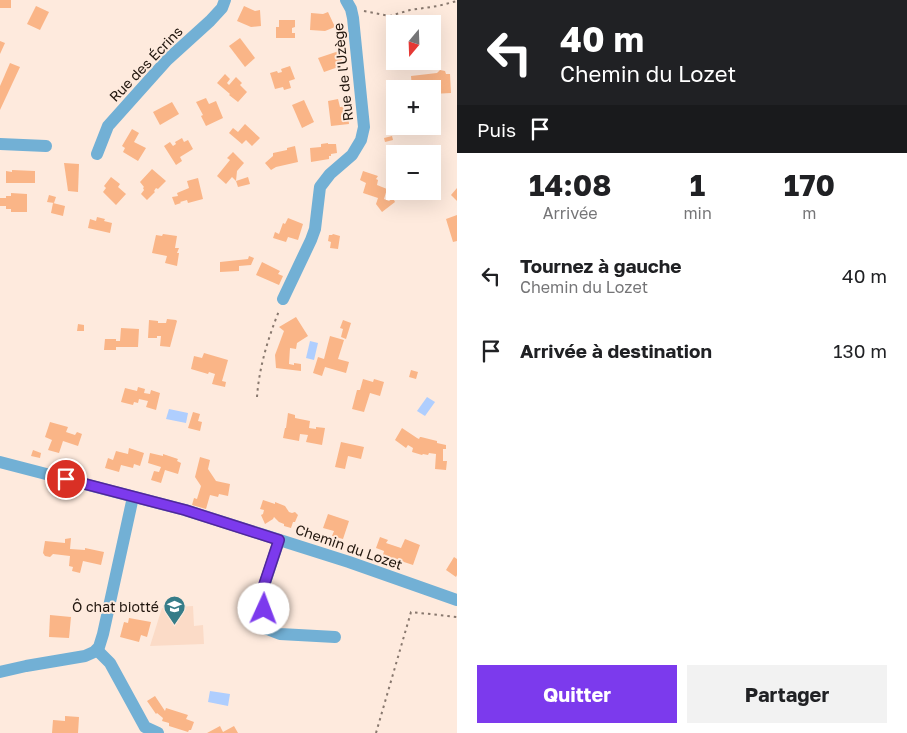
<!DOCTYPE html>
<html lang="fr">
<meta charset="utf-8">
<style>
:root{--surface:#fff;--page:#f2f2f2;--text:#202124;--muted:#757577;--accent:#7c3aed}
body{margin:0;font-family:"Golos Text",sans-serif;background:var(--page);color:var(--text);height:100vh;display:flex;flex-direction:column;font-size:19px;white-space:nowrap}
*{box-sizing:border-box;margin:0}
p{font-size:16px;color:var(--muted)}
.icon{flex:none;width:28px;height:28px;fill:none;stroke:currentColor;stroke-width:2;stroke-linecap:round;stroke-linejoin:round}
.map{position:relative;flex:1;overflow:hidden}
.details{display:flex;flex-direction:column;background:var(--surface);width:450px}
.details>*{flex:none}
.banner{background:#202124;color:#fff;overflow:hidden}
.needle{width:32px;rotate:199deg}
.tools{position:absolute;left:386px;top:15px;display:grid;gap:10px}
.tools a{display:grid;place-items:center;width:55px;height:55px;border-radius:0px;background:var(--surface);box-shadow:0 5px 20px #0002;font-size:25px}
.pin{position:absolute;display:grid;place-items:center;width:42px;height:42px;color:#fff;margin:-21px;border:2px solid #fff;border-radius:50%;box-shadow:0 1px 5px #0007}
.me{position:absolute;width:55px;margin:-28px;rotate:2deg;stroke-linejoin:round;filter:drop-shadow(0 0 4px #0008)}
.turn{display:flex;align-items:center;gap:18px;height:105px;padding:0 20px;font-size:22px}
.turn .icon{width:65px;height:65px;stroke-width:2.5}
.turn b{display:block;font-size:35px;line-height:42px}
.then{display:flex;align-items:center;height:48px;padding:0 20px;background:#0003;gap:10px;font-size:19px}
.eta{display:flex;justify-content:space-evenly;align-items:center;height:85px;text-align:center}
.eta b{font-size:30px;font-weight:700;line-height:35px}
.cta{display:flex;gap:10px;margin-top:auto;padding:10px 20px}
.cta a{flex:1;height:58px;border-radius:0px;background:var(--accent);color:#fff;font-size:20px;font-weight:700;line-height:58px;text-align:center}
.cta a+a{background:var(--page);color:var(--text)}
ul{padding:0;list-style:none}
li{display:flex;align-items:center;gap:15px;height:75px;padding:0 20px}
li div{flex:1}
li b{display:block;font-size:19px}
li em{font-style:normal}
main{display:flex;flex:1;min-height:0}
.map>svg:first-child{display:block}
.built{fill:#fbdbc7}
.water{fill:#afcefe}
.building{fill:#fab587}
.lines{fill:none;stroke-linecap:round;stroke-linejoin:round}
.path{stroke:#88786e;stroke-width:2;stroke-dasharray:2.5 4;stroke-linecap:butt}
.street{stroke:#72b0d5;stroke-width:12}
.route-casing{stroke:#51269a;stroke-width:12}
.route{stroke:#7c3aed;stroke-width:9}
.labels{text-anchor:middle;stroke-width:4;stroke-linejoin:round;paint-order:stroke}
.street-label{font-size:14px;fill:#20150d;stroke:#feeadd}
.poi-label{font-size:14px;fill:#20150d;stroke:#feeadd;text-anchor:end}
</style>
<main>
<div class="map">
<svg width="457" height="733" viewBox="0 0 457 733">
<rect width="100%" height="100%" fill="#feeadd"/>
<!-- built -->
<polygon class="built" points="193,606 194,626 203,625 204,644 150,646 162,608"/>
<!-- water -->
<g class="water">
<polygon points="310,341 318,343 314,360 306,358"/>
<polygon points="427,397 435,402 425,416 417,411"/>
<polygon points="169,409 188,413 186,423 166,419"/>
<polygon points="210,691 230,694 228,706 208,702"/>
</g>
<!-- building -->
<g class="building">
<rect x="0" y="0" width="11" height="8"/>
<polygon points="36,6 49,12 40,30 27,24"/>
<polygon points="244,6 255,11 260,10 261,26 251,27 237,21"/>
<polygon points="328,12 335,27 325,31 310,30 311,13 323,14"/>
<polygon points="279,20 295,20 295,27 292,28 292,33 295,33 295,38 276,38 276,27 279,27"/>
<polygon points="240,38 255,58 245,67 229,46"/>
<polygon points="0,41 5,43 0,54"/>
<polygon points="339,51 344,65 324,72 318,58"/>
<polygon points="10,63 20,67 0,110 0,86"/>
<polygon points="290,66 295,79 289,81 291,88 284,90 283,87 275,89 270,73 277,71 278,73 282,72 281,69"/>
<polygon points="440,70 445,71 446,74 450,74 451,93 432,94 432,89 412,89 411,76 437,73"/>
<polygon points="225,74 230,79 227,83 229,85 236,77 242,83 240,85 247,92 238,102 229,95 230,94 217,83"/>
<polygon points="206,98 209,104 216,101 223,118 206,126 201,116 203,115 196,102"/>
<polygon points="338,99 340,107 350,106 351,114 348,114 349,124 331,126 328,101"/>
<polygon points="304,100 314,122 302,128 292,105"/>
<polygon points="172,102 179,114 160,125 153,112"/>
<polygon points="245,124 260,138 252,146 246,140 242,144 229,133 233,128 238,132"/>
<polygon points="132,129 139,133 134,142 146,148 138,161 123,152 125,148 122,146"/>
<polygon points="392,136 393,140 385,142 384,138"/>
<polygon points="182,138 184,142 188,140 193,149 180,157 182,161 176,165 164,146 170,142 173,146 176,144 175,142"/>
<polygon points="328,143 328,144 336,144 337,153 331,154 331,156 329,156 329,159 311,162 310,148 321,147 321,144"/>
<polygon points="295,146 298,162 276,167 271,170 265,163 273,156 273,153 287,150 287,148"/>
<polygon points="233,152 244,163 237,171 236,181 248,177 250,184 238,187 236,181 232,177 226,184 217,176 230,160 227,158"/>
<polygon points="64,163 79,164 78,192 68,191"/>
<polygon points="152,169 166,181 158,189 156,188 154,191 155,192 147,200 141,194 144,190 143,188 144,187 140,182"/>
<polygon points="12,170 35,171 35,183 6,183 6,171 12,172"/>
<polygon points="363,171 378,176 376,179 378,180 377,185 387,189 384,199 389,201 393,198 395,202 382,212 376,204 378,198 363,193 366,183 360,180"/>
<polygon points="111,177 120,184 118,187 126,194 116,205 103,192 106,188 104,186"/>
<polygon points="198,178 203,199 188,203 187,200 180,202 181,203 175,205 172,197 178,196 177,193 189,188 187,181"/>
<polygon points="457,188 457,201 451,195"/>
<polygon points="11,193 27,194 27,212 11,212 11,209 6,209 6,206 0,206 0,198 6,198 6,196 11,196"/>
<polygon points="49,195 56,197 54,203 47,202"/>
<polygon points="53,203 65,206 63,216 51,213"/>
<polygon points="457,215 457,241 453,242 446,219"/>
<polygon points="97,217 105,219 104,221 112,223 110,233 88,228 90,219 96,221"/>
<polygon points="288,218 303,224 298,240 288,237 286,242 273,238 275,232 279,234 283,223 285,224"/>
<polygon points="163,234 177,236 175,248 179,248 177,253 179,253 177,266 165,263 167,256 152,253 156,235 162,236"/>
<polygon points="333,234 340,236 338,249 330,248 331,242 328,241 329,235 332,235"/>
<polygon points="249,256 254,258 251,265 239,266 239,271 220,272 220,262 248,259"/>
<polygon points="262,262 280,271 278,274 283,276 279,285 256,275"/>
<polygon points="296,317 308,336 297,343 296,349 290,348 289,364 294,365 294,363 301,364 301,371 276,368 275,355 284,331 279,327"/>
<polygon points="167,319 176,320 177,321 170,347 160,346 161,336 157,336 157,338 148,338 149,320 158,321 158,323 166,323"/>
<polygon points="343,320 351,323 346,339 341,337 343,329 340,328"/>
<polygon points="78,324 84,325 84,331 77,331"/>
<polygon points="121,328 139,329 138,347 116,347 116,350 104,350 105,339 116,339 116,341 120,341"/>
<polygon points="330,336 344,340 338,359 349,362 346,373 325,367 322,376 313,373 318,357 324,359"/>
<polygon points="204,353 228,360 222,381 226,382 225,387 212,384 215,374 209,372 208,374 191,369 194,356 202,358"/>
<polygon points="411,370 418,372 416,379 409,377"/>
<polygon points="363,379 373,382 374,379 384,382 380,396 370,393 364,412 352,409 357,390 360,390"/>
<polygon points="138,387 145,389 144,393 150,394 151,390 160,393 156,410 146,407 148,401 139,399 138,403 134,402 133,405 121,402 125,388 137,391"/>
<polygon points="193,412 200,414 198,421 202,422 200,431 188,428"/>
<polygon points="288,413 295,415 295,418 310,421 309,428 316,429 316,427 325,428 322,445 306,442 308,435 300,434 299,441 283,438 285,428 286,428"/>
<polygon points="50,422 68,427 66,432 75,435 77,432 82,434 78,446 63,441 59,453 48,450 52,440 45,437"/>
<polygon points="402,428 417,438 419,439 420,437 421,437 437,441 437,443 446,445 446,449 443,449 443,461 447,461 446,470 435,469 436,454 429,453 428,455 423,454 422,455 412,452 413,448 408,445 406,448 395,440"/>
<polygon points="341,442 364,447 361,459 348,456 345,469 335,467"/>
<polygon points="129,448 144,453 140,466 134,464 133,468 121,465 119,472 105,468 108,458 113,460 116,451 128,454"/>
<polygon points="33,450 41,453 40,458 31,456"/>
<polygon points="150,453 163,456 163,454 178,459 177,461 181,463 178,474 165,470 161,483 151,480 154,471 159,472 161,467 148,463"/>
<polygon points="200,457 210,460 208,469 216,481 230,484 228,496 219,494 218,497 210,495 206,509 192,505 194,498 197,499 201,486 195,477"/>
<polygon points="263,500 275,504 275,502 285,506 289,512 292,513 295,512 298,515 295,522 293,522 291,528 284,526 284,524 279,522 274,517 273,519 265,524 261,515 263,514 264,510 260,509"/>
<polygon points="328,514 349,521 343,539 332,536 334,531 323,528"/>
<polygon points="380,537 388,540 386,543 401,548 405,539 420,545 413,565 383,555 384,551 376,548"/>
<polygon points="71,538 70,549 85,550 85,548 104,552 101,565 83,561 80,573 72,571 73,567 69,566 70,556 53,554 50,557 45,556 43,553 45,541 65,543 65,539"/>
<polygon points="454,557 457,559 457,575 456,577 446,570"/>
<polygon points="50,615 71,617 69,638 49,637"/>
<polygon points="129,618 151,622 147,637 141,635 139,642 120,637 124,622 128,623"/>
<polygon points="155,696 165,711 166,708 188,715 186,719 194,722 191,730 189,730 188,732 169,726 169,723 162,721 163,718 157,713 156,714 147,701"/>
<polygon points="65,716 79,717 78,733 52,733 53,720 65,721"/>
<polygon points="220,726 223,732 234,726 238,733 207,733"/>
</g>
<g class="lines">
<!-- path -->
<g class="path">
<polyline points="364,11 390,16 410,10 438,6 457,1"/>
<path d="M257,397C259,368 268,338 279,311"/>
<polyline points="376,733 411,612 457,617"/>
</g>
<!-- street -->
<g class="street">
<polyline points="0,144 46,146"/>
<polyline points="97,154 108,126 167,60 210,21 222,8 225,0"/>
<polyline points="283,299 311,240 315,229 320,187 330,174 352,155 361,140 364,127 353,18 351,9 346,0"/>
<polyline points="0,462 185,510 349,562 457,600"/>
<polyline points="279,540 263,589 264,609 267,629 280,634 335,637"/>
<polyline points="97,650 110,663 145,727 158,733"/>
<polyline points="0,672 26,666 85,656 94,652 99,647 103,634 133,497"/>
</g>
</g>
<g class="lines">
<defs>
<polyline id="route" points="66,479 185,510 279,540 263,588 264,609"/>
</defs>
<!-- route casing -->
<use href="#route" class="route-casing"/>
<!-- route -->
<use href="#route" class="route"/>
</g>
<!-- icons -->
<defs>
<symbol id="school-pin" viewBox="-11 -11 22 30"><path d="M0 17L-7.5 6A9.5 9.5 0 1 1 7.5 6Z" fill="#367c88" stroke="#feeadd"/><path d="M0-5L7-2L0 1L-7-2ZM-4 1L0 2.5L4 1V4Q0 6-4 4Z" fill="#fff"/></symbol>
</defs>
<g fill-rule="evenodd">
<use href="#school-pin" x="162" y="594" width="25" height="34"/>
</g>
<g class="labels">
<!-- street labels -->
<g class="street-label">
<text transform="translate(146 64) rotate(-46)" y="5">Rue des Écrins</text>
<text transform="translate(343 72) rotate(-96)" y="5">Rue de l'Uzège</text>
<text transform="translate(349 547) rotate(19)" y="5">Chemin du Lozet</text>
</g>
<!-- poi labels -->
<g class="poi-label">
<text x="159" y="612">Ô chat biotté</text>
</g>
</g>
</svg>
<div class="tools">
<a><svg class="needle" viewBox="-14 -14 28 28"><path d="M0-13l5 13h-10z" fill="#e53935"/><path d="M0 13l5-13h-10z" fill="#757577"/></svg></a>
<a>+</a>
<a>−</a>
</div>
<div class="pin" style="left:66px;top:479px;background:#d93025"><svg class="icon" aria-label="arrive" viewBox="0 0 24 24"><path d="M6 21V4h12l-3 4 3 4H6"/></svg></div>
<svg class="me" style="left:264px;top:609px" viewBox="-20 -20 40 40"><circle r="19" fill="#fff"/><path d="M0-13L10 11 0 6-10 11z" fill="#7c3aed"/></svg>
</div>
<section class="details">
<div class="banner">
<div class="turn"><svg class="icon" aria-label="left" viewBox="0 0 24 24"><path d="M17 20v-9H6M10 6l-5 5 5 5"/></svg><div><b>40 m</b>Chemin du Lozet</div></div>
<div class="then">Puis<svg class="icon" aria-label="arrive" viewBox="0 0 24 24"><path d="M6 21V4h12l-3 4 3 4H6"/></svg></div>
</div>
<div class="eta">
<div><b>14:08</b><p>Arrivée</p></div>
<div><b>1</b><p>min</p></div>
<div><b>170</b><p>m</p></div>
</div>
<ul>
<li><svg class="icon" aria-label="left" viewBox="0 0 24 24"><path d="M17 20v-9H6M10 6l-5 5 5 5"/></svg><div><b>Tournez à gauche</b><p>Chemin du Lozet</p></div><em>40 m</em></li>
<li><svg class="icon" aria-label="arrive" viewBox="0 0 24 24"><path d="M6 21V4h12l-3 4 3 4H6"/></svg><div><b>Arrivée à destination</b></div><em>130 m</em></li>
</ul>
<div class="cta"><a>Quitter</a><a>Partager</a></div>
</section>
</main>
